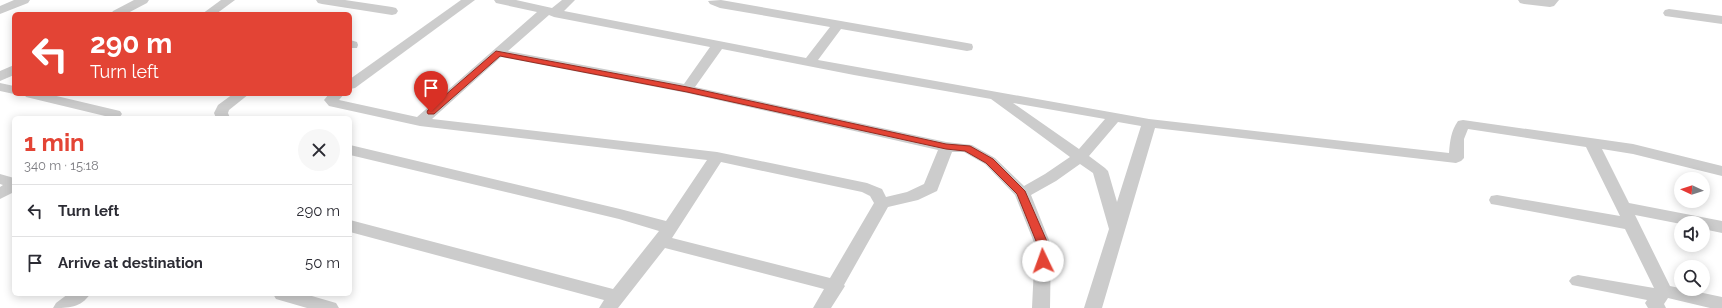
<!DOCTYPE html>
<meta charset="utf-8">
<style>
:root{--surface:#fff;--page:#f7f7f7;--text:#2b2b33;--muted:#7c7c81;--line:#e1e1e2;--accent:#e34435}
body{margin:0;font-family:Raleway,sans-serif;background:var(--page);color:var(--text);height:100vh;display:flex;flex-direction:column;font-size:15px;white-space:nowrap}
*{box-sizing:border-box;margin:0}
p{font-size:13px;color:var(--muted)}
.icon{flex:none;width:22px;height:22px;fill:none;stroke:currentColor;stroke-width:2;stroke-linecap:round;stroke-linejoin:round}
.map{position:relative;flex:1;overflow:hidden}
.panel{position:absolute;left:12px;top:116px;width:340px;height:180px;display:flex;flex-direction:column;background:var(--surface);border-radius:6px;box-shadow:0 2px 10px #0003}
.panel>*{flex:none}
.guide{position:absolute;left:12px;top:12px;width:340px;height:84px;border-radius:6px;box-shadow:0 2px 10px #0003;background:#e34435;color:#fff;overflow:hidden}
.needle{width:26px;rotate:274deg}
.buttons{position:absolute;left:1674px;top:172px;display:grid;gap:8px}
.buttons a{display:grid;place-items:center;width:36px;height:36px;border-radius:50%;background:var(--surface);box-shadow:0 2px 10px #0003;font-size:20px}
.pin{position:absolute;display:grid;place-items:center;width:34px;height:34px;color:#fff;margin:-41px -17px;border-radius:50% 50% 50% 0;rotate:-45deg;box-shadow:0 0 4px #0007}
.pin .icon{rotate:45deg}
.me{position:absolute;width:44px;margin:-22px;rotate:357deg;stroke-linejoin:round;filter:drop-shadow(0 0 3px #0008)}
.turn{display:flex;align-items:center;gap:14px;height:84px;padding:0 12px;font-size:18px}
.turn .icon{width:52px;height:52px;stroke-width:2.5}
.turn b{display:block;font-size:28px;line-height:34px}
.round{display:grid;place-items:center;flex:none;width:42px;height:42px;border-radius:21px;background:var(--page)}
.head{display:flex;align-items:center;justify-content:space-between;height:68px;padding:0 12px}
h1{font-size:24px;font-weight:700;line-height:30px;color:var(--accent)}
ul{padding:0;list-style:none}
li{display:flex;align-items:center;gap:12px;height:52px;padding:0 12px;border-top:1px solid var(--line)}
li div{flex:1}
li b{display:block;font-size:15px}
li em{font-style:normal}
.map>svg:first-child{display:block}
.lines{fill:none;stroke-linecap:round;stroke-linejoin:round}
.street{fill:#ccc;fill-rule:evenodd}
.route{fill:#e34435;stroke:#942c22}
</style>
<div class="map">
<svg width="1722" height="308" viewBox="0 0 1722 308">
<rect width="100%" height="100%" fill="#fff"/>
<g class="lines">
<!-- street -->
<g class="street">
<polygon points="14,0 30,0 28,3 0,14 0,6"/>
<polygon points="134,0 149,0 147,3 126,14 111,14 113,11"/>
<polygon points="221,0 235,0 216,14 202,14"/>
<polygon points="316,0 345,0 392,7 396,8 398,11 396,14 392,15 322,4 318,3"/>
<polygon points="461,0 475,0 355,88 350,89 350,79"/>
<path d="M494,0H516L552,8L562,0H575L564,11L806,58L830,27L720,8L710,4L708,1L721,0L967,43L972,44L973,47L972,50L967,51L841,29L818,60L1149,119L1449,153C1450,141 1451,131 1458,121L1463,120L1633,144L1722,166V176L1633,154L1602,149L1629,203L1722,221V233L1703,229V223L1681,224L1635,215L1670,286L1722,297V308H1710L1668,298L1664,304L1666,308H1648L1645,303L1647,300L1572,285L1569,281L1572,277L1578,275L1654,288L1625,229L1497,205L1491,204L1489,200L1491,196L1497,195L1620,216L1586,147L1468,129L1464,139V158L1461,161L1456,163L1155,128L1102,308H1084L1109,229L1093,173L1080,164L1056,181L1031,195L1051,245L1050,308H1032L1035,245L1015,195L985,164L964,152H952L937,191L918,200L888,207L844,285L845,286L831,308H813L824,289L665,248L618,308H599L604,300L350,232V220L613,289L659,231L619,219L350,155V145L620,209L666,221L707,160L420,126L329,106L324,100L329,94H344L339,100L417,117L537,12L496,3ZM549,15L554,17L710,47L684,84L508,51ZM722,49L854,75L991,99L1070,157L1045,174L1024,186L995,158L972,145L946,142L695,87ZM501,57L687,93L938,150L924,184L907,192L886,197L882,189L867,183L717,152L432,119ZM1013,103L1105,119L1079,149ZM1118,122L1141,126L1117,202L1108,171L1105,168L1089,156ZM721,162L862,192L870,196L874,203L830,278L672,238Z"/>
<polygon points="1518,0 1559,0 1554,6 1550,7 1524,4 1520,3"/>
<polygon points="1669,9 1722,16 1722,24 1665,16 1663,13 1665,10"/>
<polygon points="350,40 357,42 358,45 357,48 350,48"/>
<polygon points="14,65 14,75 0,81 0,71"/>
<polygon points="0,83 14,86 14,94 0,91"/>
<polygon points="24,94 48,94 120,111 122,114 119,118 104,118 105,116 26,97"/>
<polygon points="233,94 249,94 229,110 228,113 230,118 216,118 214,113 218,105"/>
<polygon points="0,174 14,178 14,192 0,199 0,187 3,185 0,184"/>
<path d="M68,294H90C81,308 68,308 53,308L56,303Z"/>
<polygon points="273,294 305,294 336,303 339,308 307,308 276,299"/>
</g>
</g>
<!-- route -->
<polygon class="route" points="496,51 687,87 946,144 970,146 993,159 1025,191 1049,246 1048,261 1047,264 1039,264 1038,261 1038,246 1017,194 986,163 965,151 946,149 687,92 500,56 434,114 428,114 427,112 428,110"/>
</svg>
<div class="buttons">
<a><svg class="needle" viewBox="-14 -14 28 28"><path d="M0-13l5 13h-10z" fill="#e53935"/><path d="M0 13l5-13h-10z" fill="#7c7c81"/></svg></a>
<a><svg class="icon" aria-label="sound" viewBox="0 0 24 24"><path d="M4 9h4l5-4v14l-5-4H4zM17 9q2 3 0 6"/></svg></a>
<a><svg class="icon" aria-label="search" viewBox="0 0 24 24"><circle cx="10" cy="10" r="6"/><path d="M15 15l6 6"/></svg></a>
</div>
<div class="pin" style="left:431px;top:112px;background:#d93025"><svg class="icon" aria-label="arrive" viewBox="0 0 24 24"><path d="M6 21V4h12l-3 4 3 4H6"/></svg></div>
<svg class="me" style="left:1043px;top:261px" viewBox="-20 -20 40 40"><circle r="19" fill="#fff"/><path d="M0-13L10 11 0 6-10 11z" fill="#e34435"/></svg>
<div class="guide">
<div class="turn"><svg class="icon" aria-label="left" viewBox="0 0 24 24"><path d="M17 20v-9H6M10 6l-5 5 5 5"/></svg><div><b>290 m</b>Turn left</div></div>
</div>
<section class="panel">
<div class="head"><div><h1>1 min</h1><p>340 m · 15:18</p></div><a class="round"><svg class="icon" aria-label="close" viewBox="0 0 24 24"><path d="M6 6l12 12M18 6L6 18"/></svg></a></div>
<ul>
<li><svg class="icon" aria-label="left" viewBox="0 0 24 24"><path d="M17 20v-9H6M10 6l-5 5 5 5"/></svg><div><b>Turn left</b></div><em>290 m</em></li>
<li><svg class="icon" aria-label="arrive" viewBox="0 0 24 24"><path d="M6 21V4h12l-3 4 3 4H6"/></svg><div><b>Arrive at destination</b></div><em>50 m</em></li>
</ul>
</section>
</div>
